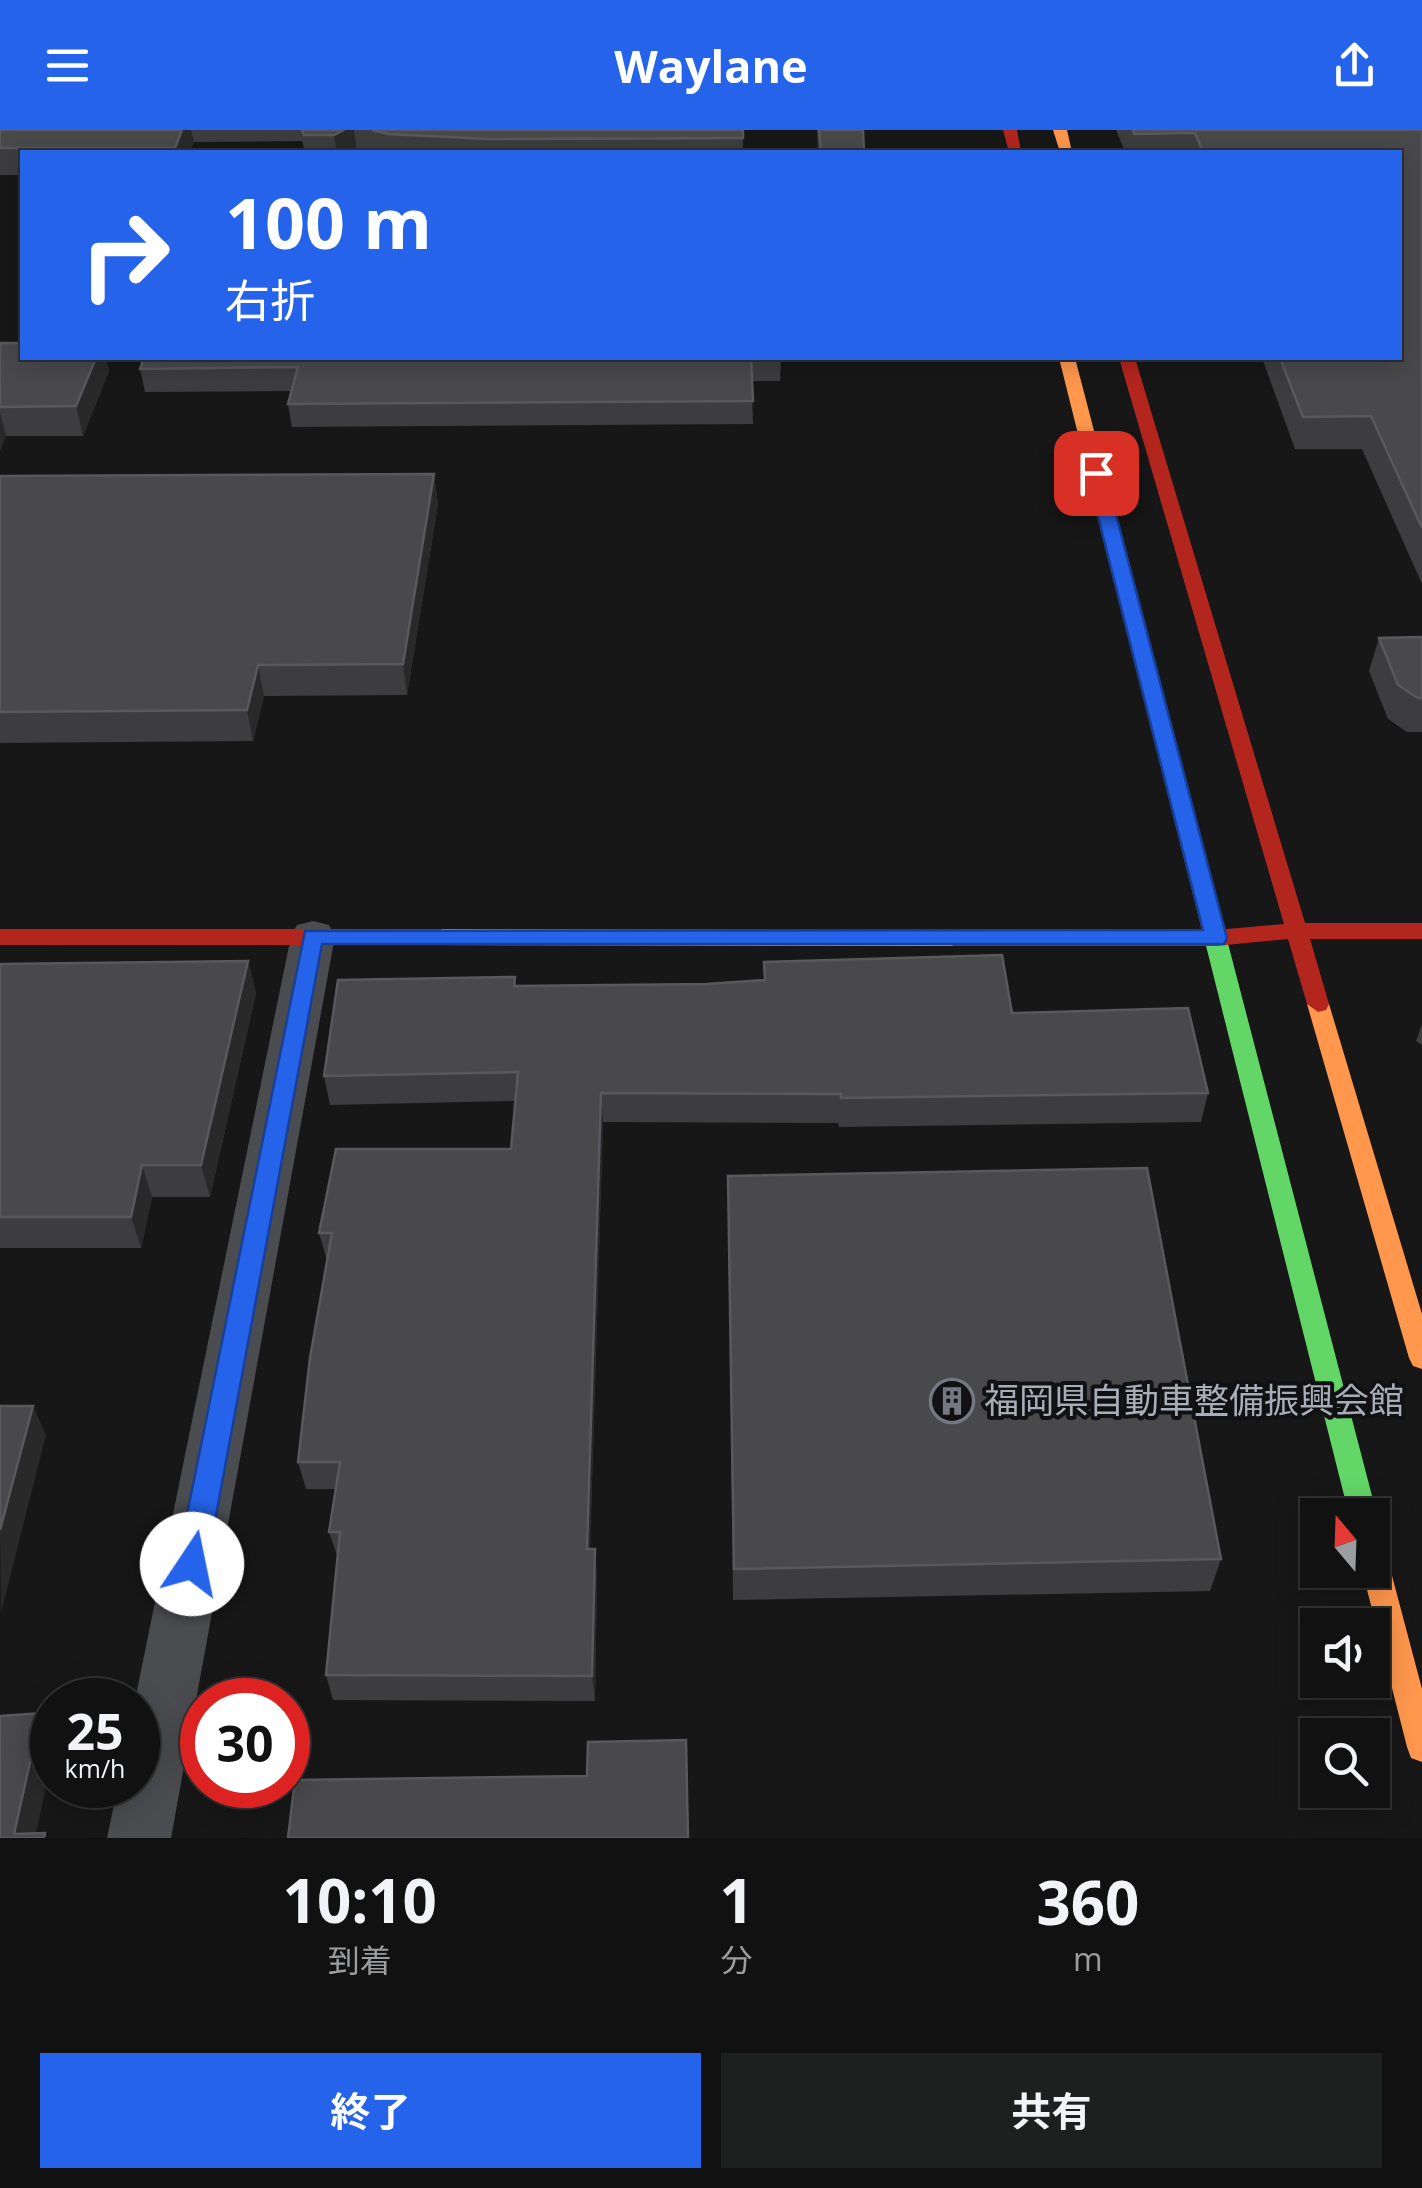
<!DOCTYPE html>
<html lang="ja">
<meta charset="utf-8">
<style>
:root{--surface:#111;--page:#1e1f1f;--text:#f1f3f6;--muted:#9c9d9f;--line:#303131;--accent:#2563eb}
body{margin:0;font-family:"Open Sans","Noto Sans JP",sans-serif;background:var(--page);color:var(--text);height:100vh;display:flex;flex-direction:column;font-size:38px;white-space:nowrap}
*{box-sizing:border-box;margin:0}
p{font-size:32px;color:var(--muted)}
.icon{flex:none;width:55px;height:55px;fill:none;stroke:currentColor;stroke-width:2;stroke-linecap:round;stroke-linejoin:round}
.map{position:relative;height:1708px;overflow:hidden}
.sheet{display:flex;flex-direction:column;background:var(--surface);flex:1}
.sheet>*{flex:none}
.hud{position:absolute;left:20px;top:20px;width:1382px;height:210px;border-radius:0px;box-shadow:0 5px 25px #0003,0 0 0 2px var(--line);background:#2563eb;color:#fff;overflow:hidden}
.needle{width:65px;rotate:341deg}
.tools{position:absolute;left:1300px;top:1368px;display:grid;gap:20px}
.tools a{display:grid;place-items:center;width:90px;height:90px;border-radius:0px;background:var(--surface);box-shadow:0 5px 25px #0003,0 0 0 2px var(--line);font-size:50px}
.speed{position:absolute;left:30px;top:1548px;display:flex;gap:20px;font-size:50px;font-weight:700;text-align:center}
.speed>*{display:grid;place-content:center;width:130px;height:130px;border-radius:50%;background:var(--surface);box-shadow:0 5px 25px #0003,0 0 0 2px var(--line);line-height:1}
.speed small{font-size:25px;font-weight:400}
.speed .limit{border:15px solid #d22;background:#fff;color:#111}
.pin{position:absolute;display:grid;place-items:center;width:85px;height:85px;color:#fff;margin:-42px;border-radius:20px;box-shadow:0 5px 15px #0006}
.me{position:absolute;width:110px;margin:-55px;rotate:11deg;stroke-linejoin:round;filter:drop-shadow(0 0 8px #0008)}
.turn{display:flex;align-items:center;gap:35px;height:210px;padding:0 40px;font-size:45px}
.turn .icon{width:130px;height:130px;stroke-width:2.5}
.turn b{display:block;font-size:70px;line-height:85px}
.eta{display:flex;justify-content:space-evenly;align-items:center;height:170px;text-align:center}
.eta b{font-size:60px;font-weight:700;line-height:70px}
.button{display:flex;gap:20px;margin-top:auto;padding:20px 40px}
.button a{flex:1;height:115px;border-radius:0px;background:var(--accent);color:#fff;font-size:40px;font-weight:700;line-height:115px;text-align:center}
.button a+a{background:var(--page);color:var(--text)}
header{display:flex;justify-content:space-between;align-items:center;height:130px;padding:0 40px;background:var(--accent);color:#fff;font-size:45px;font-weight:700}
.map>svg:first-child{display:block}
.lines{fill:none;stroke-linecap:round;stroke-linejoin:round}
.street{fill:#4b4c50;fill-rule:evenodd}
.fast{fill:#63d668;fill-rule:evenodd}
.slow{fill:#ff974d;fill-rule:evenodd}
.jam{fill:#b3261e;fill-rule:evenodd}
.wall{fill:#3d3d3f}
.shaded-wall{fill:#29292a}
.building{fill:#49494c;stroke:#58595d;stroke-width:2.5}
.route{fill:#2563eb;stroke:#184099;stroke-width:2.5}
.labels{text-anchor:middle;stroke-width:8;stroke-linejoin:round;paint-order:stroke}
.poi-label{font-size:35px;fill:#a8adb8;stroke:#111113;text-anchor:start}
</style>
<header><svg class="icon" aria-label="menu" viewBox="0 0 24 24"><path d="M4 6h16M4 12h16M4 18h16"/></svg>Waylane<svg class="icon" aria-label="share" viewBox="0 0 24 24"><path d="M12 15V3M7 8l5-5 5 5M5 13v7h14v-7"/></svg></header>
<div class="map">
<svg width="1422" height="1708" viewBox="0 0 1422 1708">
<rect width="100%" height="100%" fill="#171717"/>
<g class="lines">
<!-- street -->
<polygon class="street" points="313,791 329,795 335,806 171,1708 107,1708 118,1655 138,1655 135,1570 291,806 297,795"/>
<!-- fast -->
<g class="fast">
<polygon points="1202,749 1213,756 1377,1385 1372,1394 1372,1385 1349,1385 1191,756"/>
<polygon points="441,799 953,800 964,808 953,816 441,815 430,807"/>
</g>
<!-- slow -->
<g class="slow">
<polygon points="1053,0 1067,0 1072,22 1060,22"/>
<polygon points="1059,228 1075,228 1213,756 1202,763 1191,756"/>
<polygon points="1318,866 1329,874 1422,1184 1422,1239 1413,1236 1409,1228 1307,874"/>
<polygon points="1372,1410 1382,1414 1386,1423 1422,1559 1422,1632 1411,1628 1407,1617 1362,1440 1372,1440"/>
</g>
<!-- jam -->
<g class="jam">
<polygon points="1003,0 1017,0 1021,22 1009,22"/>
<polygon points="1119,228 1135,228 1305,793 1422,793 1422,809 1310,809 1329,874 1326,880 1318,882 1307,874 1288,809 1216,816 953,816 942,808 953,800 1216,800 1284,794"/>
<polygon points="0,799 441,799 452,807 441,815 0,815"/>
</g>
</g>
<!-- wall -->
<g class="wall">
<polygon points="0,0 743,0 743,22 305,22 302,11 194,12 189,22 22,22 22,45 0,45"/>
<polygon points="817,0 863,0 864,22 818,22"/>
<polygon points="1116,0 1422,0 1422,454 1362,319 1295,319 1262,228 1400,228 1400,22 1125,22"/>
<polygon points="0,213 22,228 106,228 109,241 83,306 6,306 0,321"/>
<polygon points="781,228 780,251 752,251 753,294 292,297 288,274 292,261 145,262 140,239"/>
<polygon points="434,344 438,374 407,565 264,566 253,611 0,613 0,346"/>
<polygon points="1422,507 1422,602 1407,602 1388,589 1369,541 1379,508"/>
<polygon points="248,831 256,863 210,1067 152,1067 141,1118 0,1118 0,834"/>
<polygon points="764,832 1012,883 1208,963 1201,992 839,997 838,993 603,992 590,1419 597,1445 595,1571 333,1570 326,1545 338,1428 329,1402 336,1359 306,1359 298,1332 327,1131 319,1103 511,1019 515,971 330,975 324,946 515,847 516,856 707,854 764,850"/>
<polygon points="1422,894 1422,915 1416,911"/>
<polygon points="728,1046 1221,1429 1210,1461 733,1470"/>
</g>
<!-- shaded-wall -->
<g class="shaded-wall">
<polygon points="182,0 191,0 194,12 189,22 176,22 175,18"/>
<polygon points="344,0 354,0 357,22 337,22 334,5"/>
<polygon points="96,228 106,228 109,241 83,306 76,276"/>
<polygon points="0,283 6,306 0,321"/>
<polygon points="434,344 438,374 407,565 403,534"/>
<polygon points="258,535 264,566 253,611 247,580"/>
<polygon points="248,831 256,863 210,1067 201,1035"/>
<polygon points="601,963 603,992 589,1445 587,1419"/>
<polygon points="142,1035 152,1067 141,1118 131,1087"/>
<polygon points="33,1276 46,1305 1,1483 0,1400"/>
<polygon points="595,1419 597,1445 595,1571 592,1546"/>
<polygon points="41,1583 52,1604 52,1629 35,1708 14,1704"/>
</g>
<!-- building -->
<g class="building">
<polygon points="0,0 182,0 175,18 0,18"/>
<polygon points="302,0 344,0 334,5 304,5"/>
<polygon points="372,0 743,0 743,8 488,9 389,4"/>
<polygon points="819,0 863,0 864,22 821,22"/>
<polygon points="1133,0 1422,0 1422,398 1371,286 1303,287 1280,228 1400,228 1400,22 1203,22 1195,3 1134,4"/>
<polygon points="0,213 22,213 22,228 96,228 76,276 0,277"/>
<polygon points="144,228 781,228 751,228 753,271 288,274 298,237 140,239"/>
<polygon points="434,344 403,534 258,535 247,580 0,582 0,346"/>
<polygon points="1422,507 1422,568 1418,568 1398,555 1379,508"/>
<polygon points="1002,825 1012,883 1188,878 1208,963 841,968 841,964 601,963 587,1419 595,1419 592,1546 326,1545 340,1402 329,1402 340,1332 298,1332 310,1228 332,1103 319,1103 336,1019 511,1019 518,942 324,946 338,850 515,847 514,856 707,854 765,850 764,832"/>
<polygon points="248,831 201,1035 142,1035 131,1087 0,1087 0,834"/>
<polygon points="1147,1038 1221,1429 734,1439 728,1046"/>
<polygon points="0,1276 33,1276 0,1400"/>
<polygon points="41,1583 14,1704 45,1703 44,1708 0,1708 0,1586"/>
<polygon points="686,1610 688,1708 288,1708 295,1650 587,1646 588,1612"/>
</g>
<!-- route -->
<polygon class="route" points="1096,338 1105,343 1227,808 1224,814 322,814 207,1434 202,1443 192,1447 182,1443 177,1434 305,801 1203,800 1087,343"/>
<!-- icons -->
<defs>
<symbol id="building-ring" viewBox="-11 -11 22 22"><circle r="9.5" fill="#111113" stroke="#757880" stroke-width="1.5"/><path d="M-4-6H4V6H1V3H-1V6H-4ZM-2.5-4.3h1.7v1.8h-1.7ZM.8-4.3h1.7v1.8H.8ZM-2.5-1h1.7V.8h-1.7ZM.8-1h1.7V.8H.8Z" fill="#757880"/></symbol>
</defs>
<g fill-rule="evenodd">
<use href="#building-ring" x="927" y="1246" width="50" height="50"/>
</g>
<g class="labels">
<!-- poi labels -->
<g class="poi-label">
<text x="984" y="1283">福岡県自動車整備振興会館</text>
</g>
</g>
</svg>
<div class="tools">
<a><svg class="needle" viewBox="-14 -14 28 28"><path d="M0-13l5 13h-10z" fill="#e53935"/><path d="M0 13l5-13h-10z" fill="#9c9d9f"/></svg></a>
<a><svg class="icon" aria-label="sound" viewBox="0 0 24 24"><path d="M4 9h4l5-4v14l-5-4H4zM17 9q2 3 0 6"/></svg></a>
<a><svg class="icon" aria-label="search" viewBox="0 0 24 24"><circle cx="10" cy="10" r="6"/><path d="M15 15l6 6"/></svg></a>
</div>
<div class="speed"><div>25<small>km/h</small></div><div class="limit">30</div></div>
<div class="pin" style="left:1096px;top:343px;background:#d93025"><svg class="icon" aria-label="arrive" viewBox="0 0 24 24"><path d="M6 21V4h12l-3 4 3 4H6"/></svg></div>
<svg class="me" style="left:192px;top:1434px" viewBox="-20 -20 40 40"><circle r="19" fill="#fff"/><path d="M0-13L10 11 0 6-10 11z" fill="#2563eb"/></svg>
<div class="hud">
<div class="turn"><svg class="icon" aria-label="right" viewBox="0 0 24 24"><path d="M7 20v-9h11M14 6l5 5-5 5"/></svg><div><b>100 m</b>右折</div></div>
</div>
</div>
<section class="sheet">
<div class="eta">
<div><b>10:10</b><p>到着</p></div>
<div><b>1</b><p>分</p></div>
<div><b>360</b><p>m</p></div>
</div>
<div class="button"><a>終了</a><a>共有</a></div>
</section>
